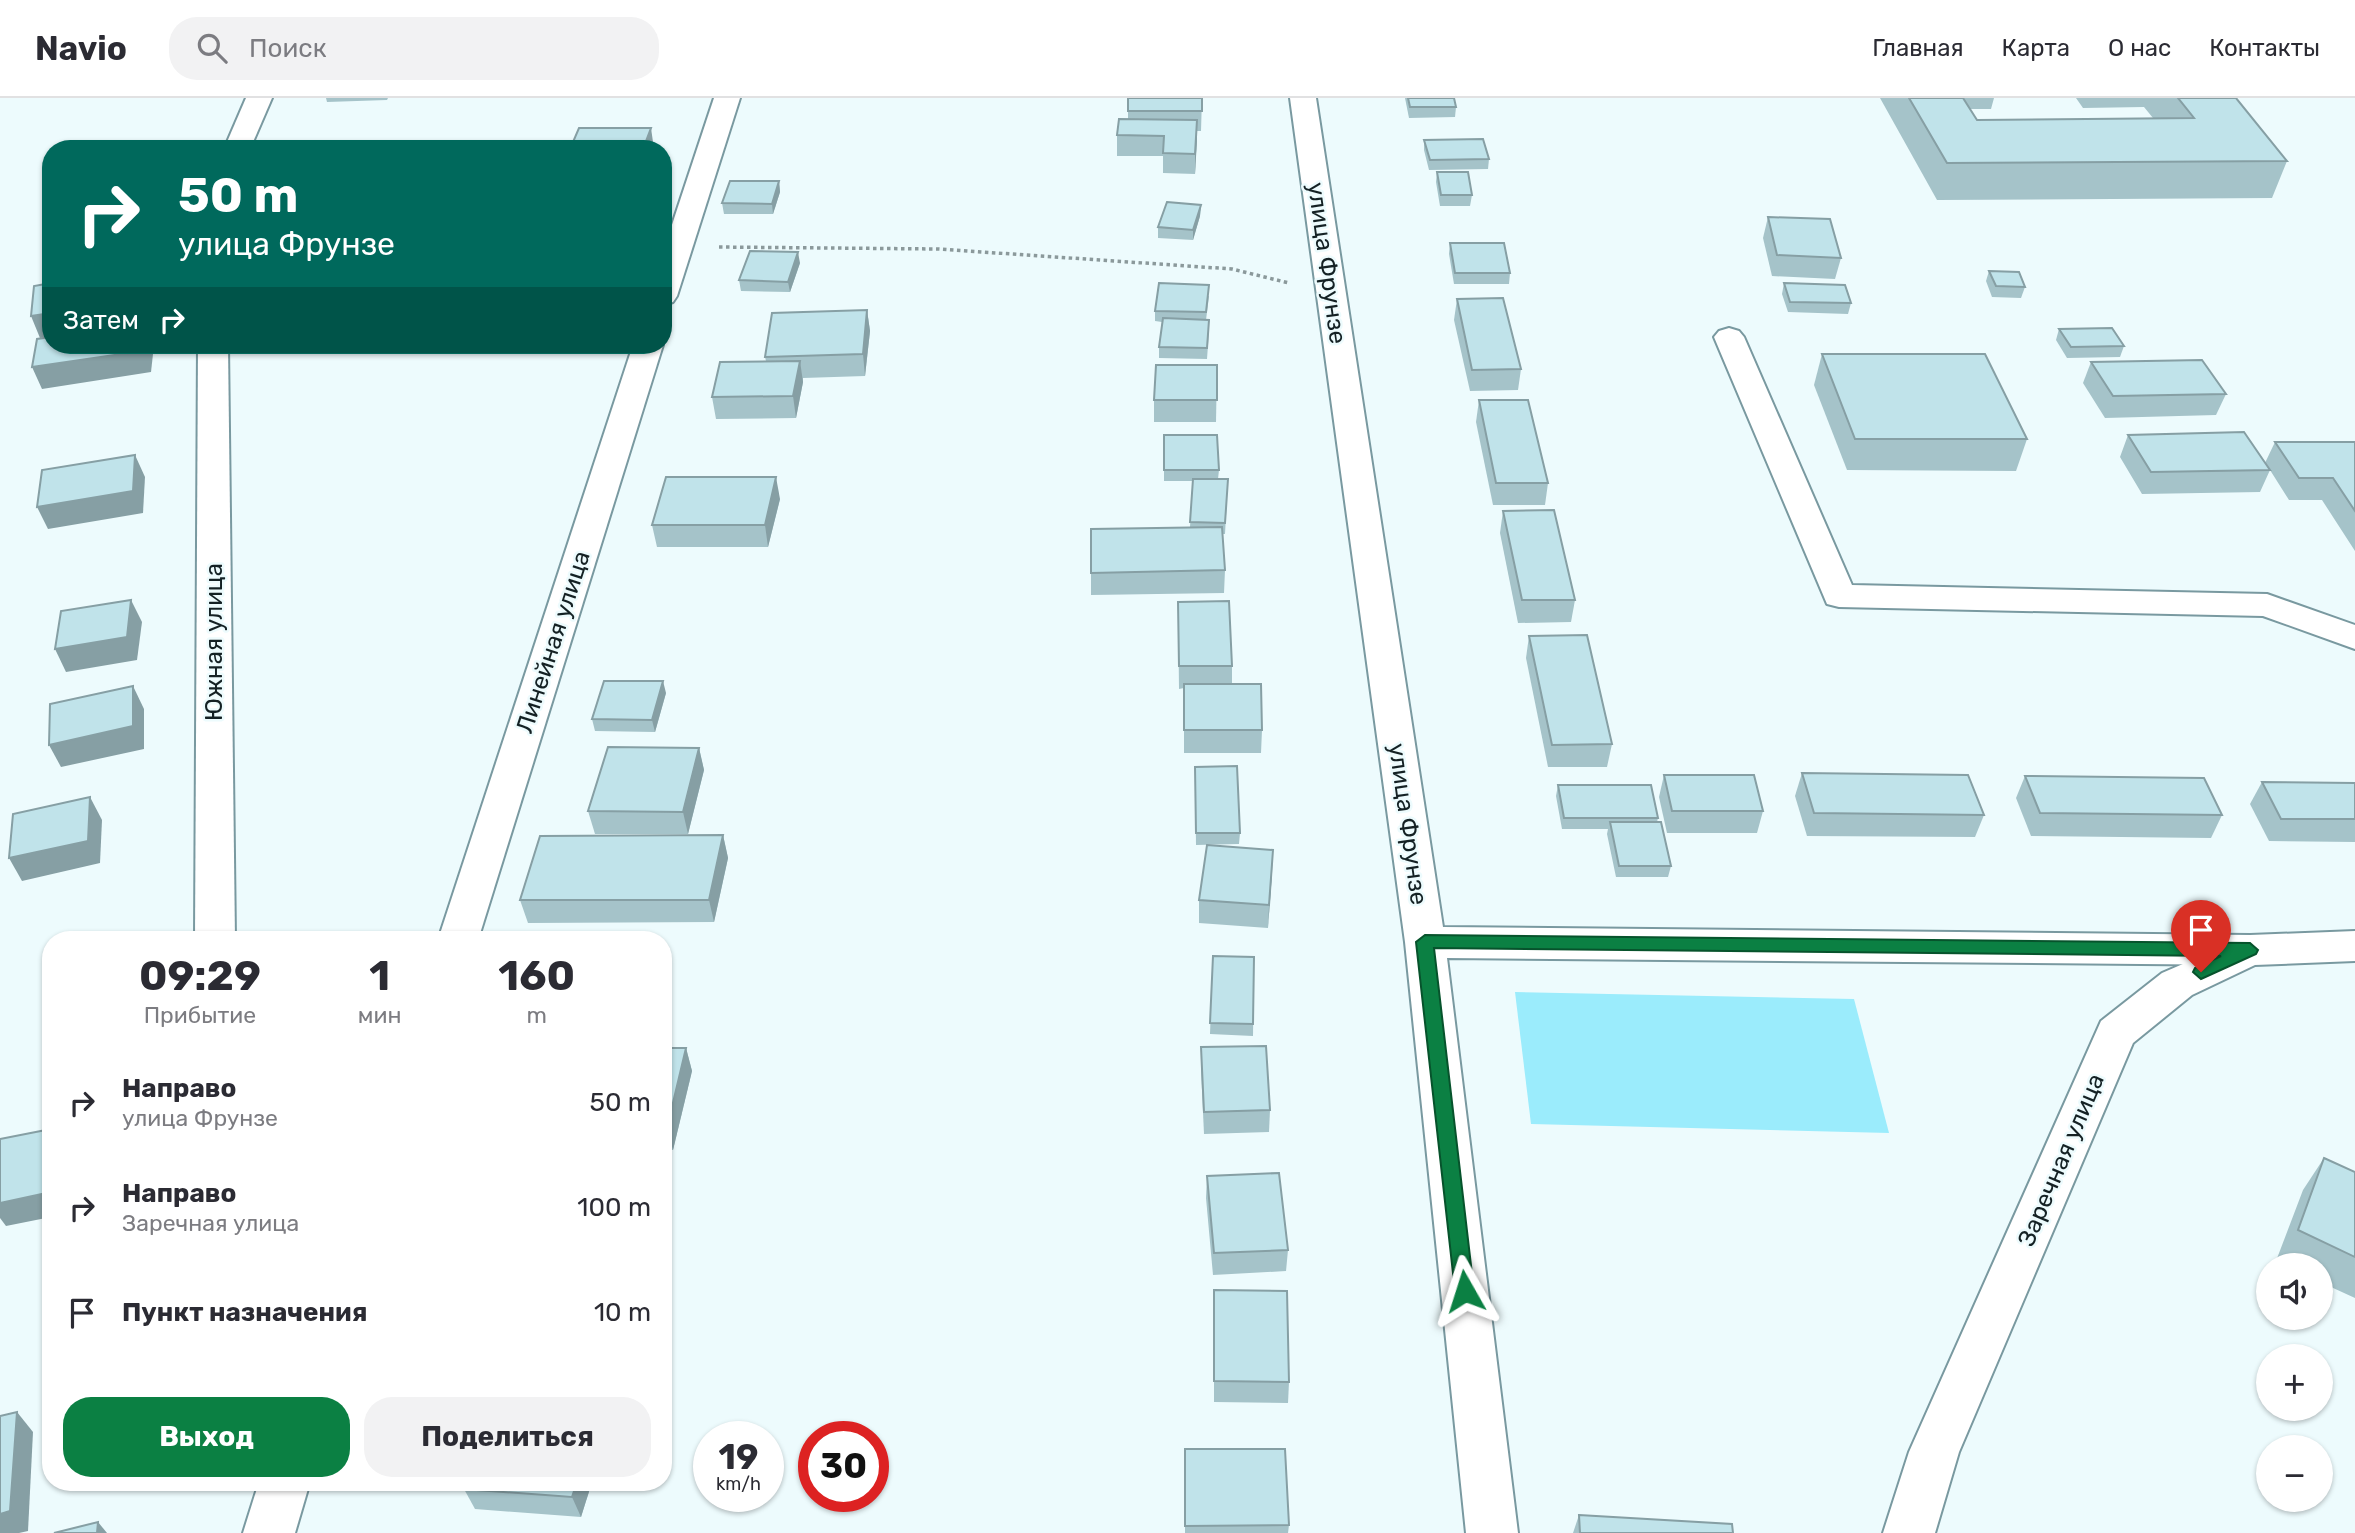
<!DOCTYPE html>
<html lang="ru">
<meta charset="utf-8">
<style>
:root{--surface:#fff;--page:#f2f2f3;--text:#2b2b33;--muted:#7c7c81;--line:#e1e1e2;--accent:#0b8043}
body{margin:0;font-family:Rubik,sans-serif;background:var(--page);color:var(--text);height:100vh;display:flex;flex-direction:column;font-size:26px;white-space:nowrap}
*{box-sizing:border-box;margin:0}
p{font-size:23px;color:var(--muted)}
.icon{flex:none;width:38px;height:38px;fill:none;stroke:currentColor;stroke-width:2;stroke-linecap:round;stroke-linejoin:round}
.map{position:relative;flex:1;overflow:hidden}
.panel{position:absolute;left:42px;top:833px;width:630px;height:560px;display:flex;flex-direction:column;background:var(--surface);border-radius:28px;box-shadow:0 2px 5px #0004}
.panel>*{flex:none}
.banner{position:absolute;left:42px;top:42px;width:630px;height:214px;border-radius:28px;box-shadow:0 2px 5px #0004;background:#00695c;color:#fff;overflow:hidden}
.tools{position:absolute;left:2256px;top:1155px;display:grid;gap:14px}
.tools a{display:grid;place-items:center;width:77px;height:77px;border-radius:50%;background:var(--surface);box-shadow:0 2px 5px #0004;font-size:35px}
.speed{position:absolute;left:693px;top:1323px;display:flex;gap:14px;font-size:35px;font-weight:700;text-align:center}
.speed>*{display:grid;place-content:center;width:91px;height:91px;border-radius:50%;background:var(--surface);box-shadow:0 2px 5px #0004;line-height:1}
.speed small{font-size:18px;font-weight:400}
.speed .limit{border:10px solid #d22;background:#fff;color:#111}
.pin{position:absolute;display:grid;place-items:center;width:60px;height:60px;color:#fff;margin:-72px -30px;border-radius:50% 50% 50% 0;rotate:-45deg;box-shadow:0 0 7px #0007}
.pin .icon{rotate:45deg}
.me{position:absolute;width:77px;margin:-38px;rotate:354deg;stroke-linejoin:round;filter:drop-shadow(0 0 5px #0008)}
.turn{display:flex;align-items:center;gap:24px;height:147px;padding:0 21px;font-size:32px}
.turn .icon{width:91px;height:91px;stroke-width:2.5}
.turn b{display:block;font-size:49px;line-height:60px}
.then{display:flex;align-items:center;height:66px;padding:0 21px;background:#0003;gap:14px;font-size:26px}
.eta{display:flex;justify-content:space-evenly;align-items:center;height:119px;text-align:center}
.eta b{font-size:42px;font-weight:700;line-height:49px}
.primary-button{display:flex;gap:14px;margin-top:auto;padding:14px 21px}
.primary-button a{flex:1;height:80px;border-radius:28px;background:var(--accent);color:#fff;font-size:28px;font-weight:700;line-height:80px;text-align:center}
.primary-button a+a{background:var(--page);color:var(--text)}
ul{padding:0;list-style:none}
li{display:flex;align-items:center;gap:21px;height:105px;padding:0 21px}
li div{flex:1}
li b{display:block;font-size:26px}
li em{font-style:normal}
header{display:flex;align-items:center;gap:42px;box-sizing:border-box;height:98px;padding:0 35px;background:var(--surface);border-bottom:2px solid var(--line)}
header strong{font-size:33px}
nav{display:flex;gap:38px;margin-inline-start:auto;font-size:24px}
.search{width:490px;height:63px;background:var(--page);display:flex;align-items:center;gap:18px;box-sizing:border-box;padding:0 24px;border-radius:28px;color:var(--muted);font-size:26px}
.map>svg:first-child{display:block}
.green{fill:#9becfc}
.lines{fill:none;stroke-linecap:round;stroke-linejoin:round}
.minor-casing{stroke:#7999a0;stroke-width:4}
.tertiary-casing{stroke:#7999a0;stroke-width:4}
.path{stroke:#8b999b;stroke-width:3.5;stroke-dasharray:3.5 3.5;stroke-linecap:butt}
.minor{fill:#fff;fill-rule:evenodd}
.tertiary{fill:#fff;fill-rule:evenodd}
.wall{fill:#a5c3c9}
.shaded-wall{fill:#869fa4}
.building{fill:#c0e3ea;stroke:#869fa4;stroke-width:2}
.route{fill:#0b8043;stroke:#07532c;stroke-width:2}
.labels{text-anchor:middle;stroke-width:5;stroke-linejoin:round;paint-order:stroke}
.street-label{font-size:24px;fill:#142124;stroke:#edfbfd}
</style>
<header>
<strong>Navio</strong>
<div class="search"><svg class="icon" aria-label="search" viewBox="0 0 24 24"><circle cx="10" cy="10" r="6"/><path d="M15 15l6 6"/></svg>Поиск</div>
<nav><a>Главная</a><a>Карта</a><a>О нас</a><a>Контакты</a></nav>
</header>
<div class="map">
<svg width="2355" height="1435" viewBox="0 0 2355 1435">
<rect width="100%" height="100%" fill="#edfbfd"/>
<!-- green -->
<polygon class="green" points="1515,894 1854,901 1889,1035 1531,1026"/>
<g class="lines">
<defs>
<g id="minor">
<polygon points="246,0 272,0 250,51 224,51"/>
<polygon points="714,0 740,0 677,198 673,204 663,207 663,154"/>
<polygon points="1290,0 1316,0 1443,829 2250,837 2265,841 2271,852 2265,863 2250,867 1447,860 1518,1435 1466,1435 1405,844"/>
<polygon points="1729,230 1739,233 1744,239 1852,487 2267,496 2355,527 2355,551 2263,518 1839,509 1827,506 1714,239 1719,233"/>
<polygon points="198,247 228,247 235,842 195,842"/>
<polygon points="633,247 663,247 478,842 438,842"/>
<polygon points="259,1384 310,1384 295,1435 243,1435"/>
</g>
<polygon id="tertiary" points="2355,833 2355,863 2255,867 2192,897 2133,945 1959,1354 1935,1435 1883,1435 1909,1354 2101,923 2162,875 2250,837"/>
</defs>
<!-- minor casing -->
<use href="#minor" class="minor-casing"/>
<!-- tertiary casing -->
<use href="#tertiary" class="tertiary-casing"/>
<!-- path -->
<polyline class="path" points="719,149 938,151 1232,171 1289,185"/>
<!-- minor -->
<use href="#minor" class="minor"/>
<!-- tertiary -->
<use href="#tertiary" class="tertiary"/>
</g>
<!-- wall -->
<g class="wall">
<polygon points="326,0 388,0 387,2 327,4"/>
<polygon points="1128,0 1202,0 1201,33 1197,33 1195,76 1163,75 1163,58 1117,58 1117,37 1128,21"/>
<polygon points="1405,0 1454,0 1456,9 1455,19 1409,20"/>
<polygon points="1880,0 1994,0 1991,11 1970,11 1977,22 2153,20 2144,9 2083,10 2076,0 2236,0 2287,63 2272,100 1937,102"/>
<polygon points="1424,42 1489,61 1488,71 1429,72 1424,52"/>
<polygon points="1437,74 1472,97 1470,108 1440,108 1436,84"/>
<polygon points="779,83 780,94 773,116 724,116 722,105"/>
<polygon points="1201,107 1200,118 1193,142 1158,140 1158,129"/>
<polygon points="1768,119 1841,160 1835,181 1772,178 1763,140"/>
<polygon points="1450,145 1510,175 1509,186 1454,186 1449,156"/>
<polygon points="800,165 790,194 741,193 739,182"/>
<polygon points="1989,173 2025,189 2021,200 1992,199 1986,183"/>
<polygon points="1784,185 1851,205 1848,216 1788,214 1782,196"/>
<polygon points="1209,198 1206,222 1209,233 1207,261 1159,260 1159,249 1162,224 1155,223 1155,213"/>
<polygon points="1457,201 1521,271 1518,292 1470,293 1454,222"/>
<polygon points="867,212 870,233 865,278 803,280 803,284 796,320 716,321 712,299 766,263 765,259"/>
<polygon points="2059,231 2124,248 2120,259 2067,260 2056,242"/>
<polygon points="1822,256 2027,341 2016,373 1847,372 1814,287"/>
<polygon points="2091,264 2226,296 2216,317 2105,320 2083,285"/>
<polygon points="1217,267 1216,324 1154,324 1154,302"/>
<polygon points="1479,302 1548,385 1545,407 1493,407 1476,324"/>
<polygon points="1164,337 1219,372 1218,381 1228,381 1225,436 1222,436 1225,472 1224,495 1091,497 1091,475 1190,429 1193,383 1164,383"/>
<polygon points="2128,337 2265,365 2275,344 2355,344 2355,453 2322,402 2289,402 2270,372 2260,394 2142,396 2120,359"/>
<polygon points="780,401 768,449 657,449 652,427"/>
<polygon points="1503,413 1575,502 1571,524 1518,525 1500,435"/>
<polygon points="1178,504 1232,568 1232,586 1262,632 1261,655 1184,655 1184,590 1179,591"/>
<polygon points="1529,538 1612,646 1607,669 1548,669 1526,560"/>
<polygon points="666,595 655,634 595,633 592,621"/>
<polygon points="699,650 704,672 688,736 595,736 588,713"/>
<polygon points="1195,669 1240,735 1239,746 1196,747"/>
<polygon points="1802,675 1984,717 1975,739 1807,738 1795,698"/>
<polygon points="1664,677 1763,713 1757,735 1667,735 1659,699"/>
<polygon points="2025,678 2222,717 2211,740 2031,738 2016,700"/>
<polygon points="2262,684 2355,685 2355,744 2269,743 2250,706"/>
<polygon points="1558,687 1658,720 1657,724 1671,768 1668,779 1616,779 1607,736 1608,731 1562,731 1556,698"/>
<polygon points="723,737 728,760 714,824 528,825 520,802"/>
<polygon points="1272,775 1268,830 1199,825 1199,802"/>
<polygon points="1213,858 1254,859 1253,938 1210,936"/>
<polygon points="1201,949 1270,1012 1269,1034 1204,1036 1201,971"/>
<polygon points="663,950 686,950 692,973 673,1052 663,1052"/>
<polygon points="2324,1060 2355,1074 2355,1200 2320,1184 2320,1167 2286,1167 2276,1163 2303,1092"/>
<polygon points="1207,1078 1288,1152 1286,1173 1213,1177 1206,1100"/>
<polygon points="1214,1192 1289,1284 1288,1305 1214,1304"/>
<polygon points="1185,1351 1289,1427 1288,1435 1185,1435"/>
<polygon points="592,1384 581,1419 475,1411 464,1391"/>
<polygon points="1579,1417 1733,1435 1573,1435"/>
</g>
<!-- shaded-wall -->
<g class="shaded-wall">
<polygon points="1197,22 1197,42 1195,76 1195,56"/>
<polygon points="651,30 654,51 643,51"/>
<polygon points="779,83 780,94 773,116 772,106"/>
<polygon points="1201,107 1200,118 1193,142 1193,132"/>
<polygon points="798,154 800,165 790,194 788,184"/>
<polygon points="867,212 870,233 865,278 863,256"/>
<polygon points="51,215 51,238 40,240 31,218"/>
<polygon points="143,247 154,247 151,274 42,291 32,269"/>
<polygon points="800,263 803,284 796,320 793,298"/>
<polygon points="135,357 145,379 143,415 48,431 37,409"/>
<polygon points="776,379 780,401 768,449 765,427"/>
<polygon points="131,502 142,524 137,562 66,574 55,551"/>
<polygon points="663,583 666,595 655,634 652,622"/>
<polygon points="133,588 144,611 144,651 61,669 49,647"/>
<polygon points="699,650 704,672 688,736 683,714"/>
<polygon points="90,699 102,722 100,765 22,783 9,760"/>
<polygon points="723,737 728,760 714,824 709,802"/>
<polygon points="1273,752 1272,775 1268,830 1269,807"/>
<polygon points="686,950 692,973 673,1052 667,1030"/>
<polygon points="51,1094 51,1119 6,1128 0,1120 0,1105"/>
<polygon points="17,1314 33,1334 28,1433 19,1435 0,1435 0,1416"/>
<polygon points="577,1384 592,1384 581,1419 572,1399"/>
<polygon points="98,1424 107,1435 97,1435"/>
</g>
<!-- building -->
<g class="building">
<rect x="1128" y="0" width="74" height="13"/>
<polygon points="1408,0 1454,0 1456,9 1410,9"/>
<polygon points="1909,0 1963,0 1977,22 2194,20 2178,0 2236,0 2287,63 1947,65"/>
<polygon points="1119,21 1197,22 1195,56 1163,55 1164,38 1117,37"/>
<polygon points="579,30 651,30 643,51 570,51"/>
<polygon points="1483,41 1489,61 1430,62 1424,42"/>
<polygon points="350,48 349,51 293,51 294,50"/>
<polygon points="183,49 182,51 122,51"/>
<polygon points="1437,74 1468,74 1472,97 1441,97"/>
<polygon points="730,83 779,83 772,106 722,105"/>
<polygon points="1167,104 1201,107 1193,132 1158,129"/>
<polygon points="1768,119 1830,121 1841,160 1777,157"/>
<polygon points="1450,145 1504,145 1510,175 1455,175"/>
<polygon points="750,153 798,154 788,184 739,182"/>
<polygon points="1989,173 2019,174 2025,189 1996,188"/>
<polygon points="51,185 51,215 31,218 34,188"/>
<polygon points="1159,185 1209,187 1206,214 1155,213"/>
<polygon points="1784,185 1845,187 1851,205 1790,204"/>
<polygon points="1503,200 1521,271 1472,272 1457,201"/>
<polygon points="867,212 863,256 765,259 772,215"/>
<polygon points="1163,220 1209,222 1207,250 1159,249"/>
<polygon points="2112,230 2124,248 2071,249 2059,231"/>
<polygon points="51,239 51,247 143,247 142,253 32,269 37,241"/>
<polygon points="1822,256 1985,256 2027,341 1855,341"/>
<polygon points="2202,262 2226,296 2113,298 2091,264"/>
<polygon points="800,263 793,298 712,299 720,264"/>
<polygon points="1156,267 1217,267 1217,302 1154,302"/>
<polygon points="1479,302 1528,302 1548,385 1496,385"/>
<polygon points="2244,334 2270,372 2151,374 2128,337"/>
<polygon points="1164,337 1217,337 1219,372 1164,372"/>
<polygon points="2275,344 2355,344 2355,413 2333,380 2299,380"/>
<polygon points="135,357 133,393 37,409 42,372"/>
<polygon points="666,379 776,379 765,427 652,427"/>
<polygon points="1193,381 1228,381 1225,425 1190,424"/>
<polygon points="1554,412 1575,502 1522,502 1503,413"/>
<polygon points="1222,429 1225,472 1091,475 1091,431"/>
<polygon points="131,502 127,539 55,551 61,513"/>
<polygon points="1229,503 1232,568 1179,568 1178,504"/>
<polygon points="1587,537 1612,646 1552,647 1529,538"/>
<polygon points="604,583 663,583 652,622 592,621"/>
<polygon points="1184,586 1261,586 1262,632 1184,632"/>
<polygon points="133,588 133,628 49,647 50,606"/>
<polygon points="608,649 699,650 683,714 588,713"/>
<polygon points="1237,668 1240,735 1196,735 1195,669"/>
<polygon points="1802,675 1968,677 1984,717 1814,715"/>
<polygon points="1664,677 1754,677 1763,713 1672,713"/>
<polygon points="2025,678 2204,680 2222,717 2040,715"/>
<polygon points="2262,684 2355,685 2355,721 2281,721"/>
<polygon points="1558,687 1651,687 1658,720 1564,720"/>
<polygon points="90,699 88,743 9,760 13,716"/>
<polygon points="1610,724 1661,724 1671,768 1619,768"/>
<polygon points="723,737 709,802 520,802 540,738"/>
<polygon points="1207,747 1273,752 1269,807 1199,802"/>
<polygon points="1213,858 1254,859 1253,926 1210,925"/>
<polygon points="1266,948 1270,1012 1204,1014 1201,949"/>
<polygon points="663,950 686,950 667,1030 663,1030"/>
<polygon points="51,1031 51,1094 0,1105 0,1041"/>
<polygon points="2324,1060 2355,1074 2355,1159 2298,1132"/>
<polygon points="1279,1075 1288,1152 1214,1155 1207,1078"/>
<polygon points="1214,1192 1287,1193 1289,1284 1214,1283"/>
<polygon points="17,1314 10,1413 0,1416 0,1318"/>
<polygon points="1185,1351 1285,1351 1289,1427 1185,1428"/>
<polygon points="467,1384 577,1384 572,1399 464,1391"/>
<polygon points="1579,1417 1732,1426 1733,1435 1580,1435"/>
<polygon points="98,1424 97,1435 54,1435"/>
</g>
<!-- route -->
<polygon class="route" points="1425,837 2250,845 2258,852 2256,856 2201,881 2193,874 2195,870 2221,858 1434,850 1474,1193 1472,1199 1465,1202 1458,1199 1455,1193 1416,844"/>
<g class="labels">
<!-- street labels -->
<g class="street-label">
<text transform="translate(1327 165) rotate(82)" y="8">улица Фрунзе</text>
<text transform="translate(214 544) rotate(-90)" y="8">Южная улица</text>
<text transform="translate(553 544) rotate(-72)" y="8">Линейная улица</text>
<text transform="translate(1408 726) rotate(82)" y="8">улица Фрунзе</text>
<text transform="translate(2061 1062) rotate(-67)" y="8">Заречная улица</text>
</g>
</g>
</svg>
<div class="tools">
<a><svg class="icon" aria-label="sound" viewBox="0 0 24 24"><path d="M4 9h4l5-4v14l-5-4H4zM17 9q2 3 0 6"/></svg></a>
<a>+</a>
<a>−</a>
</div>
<div class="speed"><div>19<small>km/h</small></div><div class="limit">30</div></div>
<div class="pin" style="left:2201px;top:874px;background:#d93025"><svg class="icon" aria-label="arrive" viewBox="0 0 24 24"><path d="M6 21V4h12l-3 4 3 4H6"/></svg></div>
<svg class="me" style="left:1465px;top:1193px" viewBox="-20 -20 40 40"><path d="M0-17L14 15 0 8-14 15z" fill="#0b8043" stroke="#fff" stroke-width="4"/></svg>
<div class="banner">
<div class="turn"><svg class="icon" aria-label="right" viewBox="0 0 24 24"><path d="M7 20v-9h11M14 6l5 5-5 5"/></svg><div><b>50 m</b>улица Фрунзе</div></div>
<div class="then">Затем<svg class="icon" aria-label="right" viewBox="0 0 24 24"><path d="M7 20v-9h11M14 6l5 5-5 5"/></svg></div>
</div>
<section class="panel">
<div class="eta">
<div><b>09:29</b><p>Прибытие</p></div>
<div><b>1</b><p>мин</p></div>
<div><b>160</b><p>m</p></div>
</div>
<ul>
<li><svg class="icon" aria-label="right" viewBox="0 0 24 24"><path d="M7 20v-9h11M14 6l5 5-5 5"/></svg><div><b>Направо</b><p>улица Фрунзе</p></div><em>50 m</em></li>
<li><svg class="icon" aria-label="right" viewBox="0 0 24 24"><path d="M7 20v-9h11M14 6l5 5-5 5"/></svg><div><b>Направо</b><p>Заречная улица</p></div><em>100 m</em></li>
<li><svg class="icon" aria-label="arrive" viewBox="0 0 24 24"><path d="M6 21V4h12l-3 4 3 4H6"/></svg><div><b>Пункт назначения</b></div><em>10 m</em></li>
</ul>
<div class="primary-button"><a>Выход</a><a>Поделиться</a></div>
</section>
</div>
